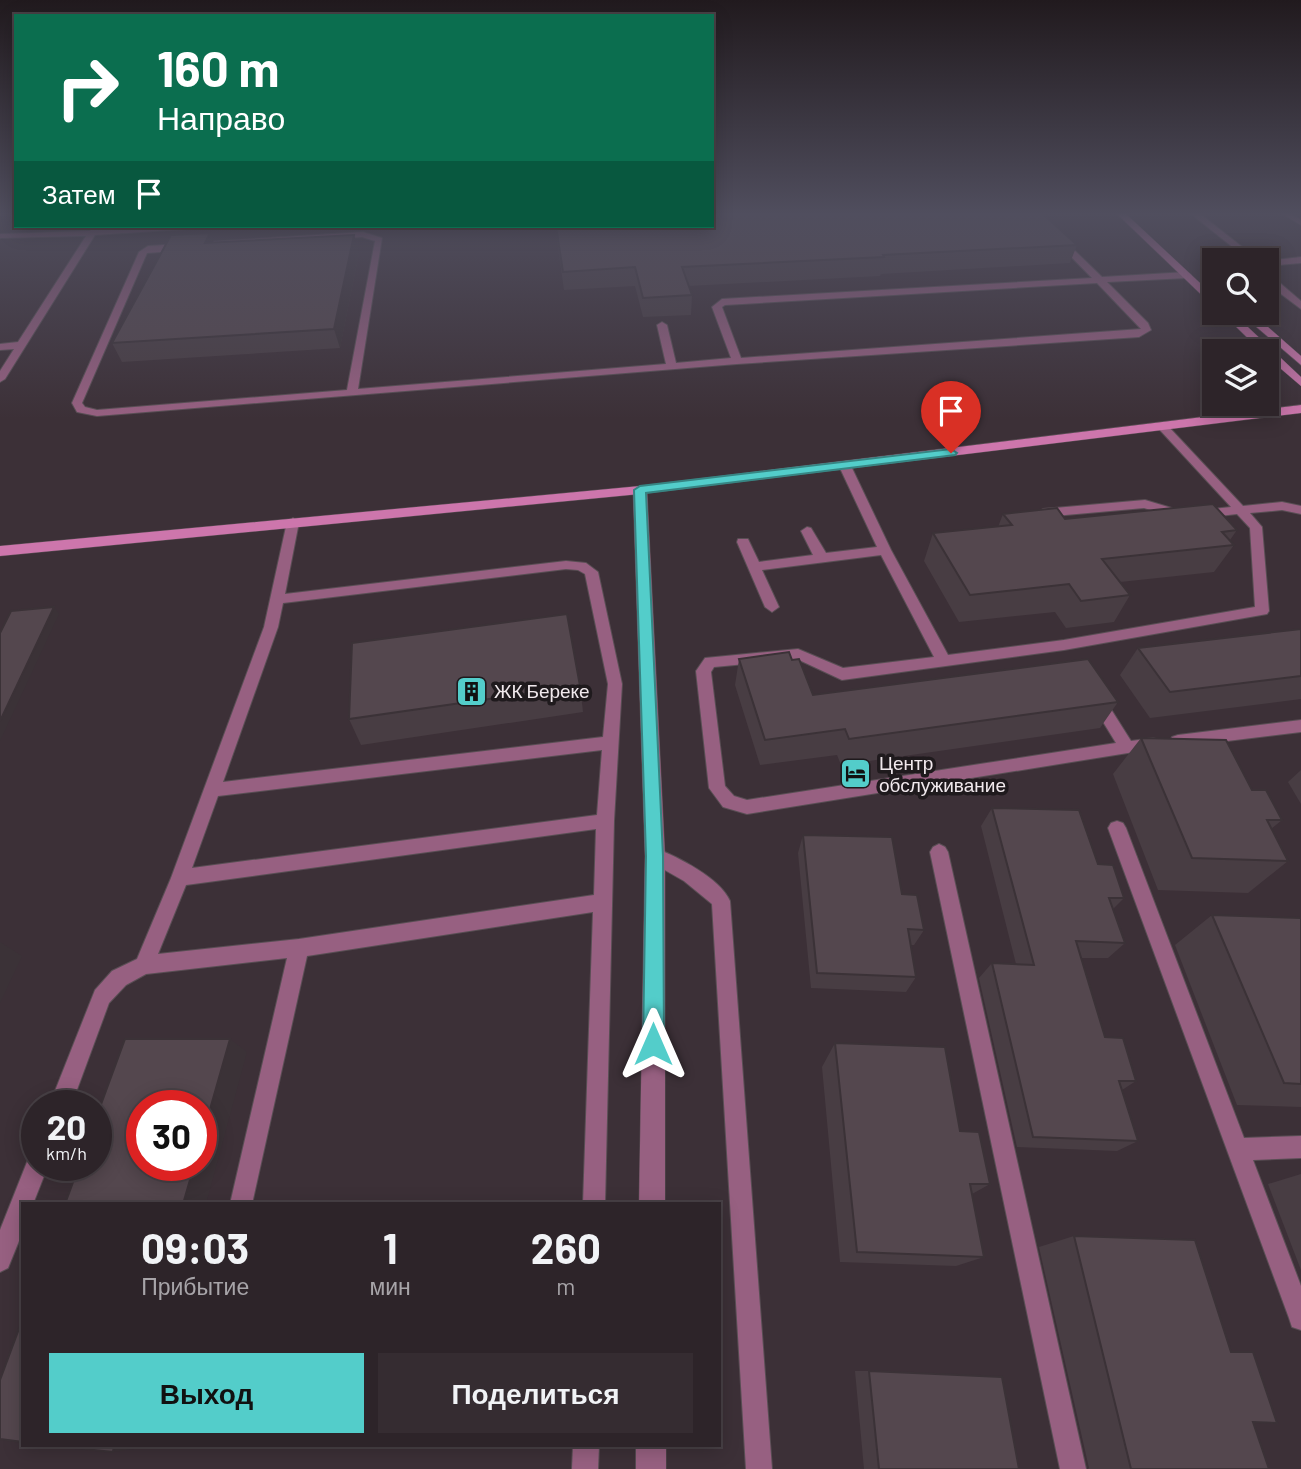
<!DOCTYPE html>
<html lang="ru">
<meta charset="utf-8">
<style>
:root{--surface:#2d2429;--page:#352c31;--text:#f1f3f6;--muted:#a7a4a8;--line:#484146;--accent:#53cdca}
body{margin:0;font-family:Barlow,sans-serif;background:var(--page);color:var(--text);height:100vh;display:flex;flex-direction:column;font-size:26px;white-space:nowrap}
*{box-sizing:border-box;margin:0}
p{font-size:23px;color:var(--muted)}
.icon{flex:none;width:38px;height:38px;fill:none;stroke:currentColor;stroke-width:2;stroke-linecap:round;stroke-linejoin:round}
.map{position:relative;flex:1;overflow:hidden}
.drawer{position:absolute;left:21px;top:1202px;width:700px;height:245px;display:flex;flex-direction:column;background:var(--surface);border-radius:0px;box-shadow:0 4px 18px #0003,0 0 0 2px var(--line)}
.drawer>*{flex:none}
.guide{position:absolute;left:14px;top:14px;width:700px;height:214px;border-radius:0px;box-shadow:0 4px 18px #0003,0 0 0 2px var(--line);background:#0b6e4f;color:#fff;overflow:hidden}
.fabs{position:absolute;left:1202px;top:248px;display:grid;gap:14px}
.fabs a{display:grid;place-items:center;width:77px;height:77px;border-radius:0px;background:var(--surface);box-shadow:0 4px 18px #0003,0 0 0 2px var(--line);font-size:35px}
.speed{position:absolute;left:21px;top:1090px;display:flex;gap:14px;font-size:35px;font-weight:700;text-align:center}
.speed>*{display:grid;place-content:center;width:91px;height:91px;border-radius:50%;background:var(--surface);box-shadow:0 4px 18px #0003,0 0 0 2px var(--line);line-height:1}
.speed small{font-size:18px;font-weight:400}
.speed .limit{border:10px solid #d22;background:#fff;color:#111}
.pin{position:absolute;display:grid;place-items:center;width:60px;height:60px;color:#fff;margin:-72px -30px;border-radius:50% 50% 50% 0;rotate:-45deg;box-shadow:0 0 7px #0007}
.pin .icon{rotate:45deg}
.me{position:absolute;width:77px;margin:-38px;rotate:0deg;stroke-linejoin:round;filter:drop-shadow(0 0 5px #0008)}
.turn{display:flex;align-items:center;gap:24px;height:147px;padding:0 28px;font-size:32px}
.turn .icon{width:91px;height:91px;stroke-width:2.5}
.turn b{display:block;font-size:49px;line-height:60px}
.then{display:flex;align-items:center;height:66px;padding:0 28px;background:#0003;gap:14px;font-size:26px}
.eta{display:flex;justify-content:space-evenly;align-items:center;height:119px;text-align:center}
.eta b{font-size:42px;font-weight:700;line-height:49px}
.action{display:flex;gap:14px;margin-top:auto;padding:14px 28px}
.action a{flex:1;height:80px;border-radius:0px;background:var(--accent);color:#111;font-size:28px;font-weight:700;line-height:80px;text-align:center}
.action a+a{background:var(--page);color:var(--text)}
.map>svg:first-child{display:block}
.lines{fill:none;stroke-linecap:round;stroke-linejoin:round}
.lane-casing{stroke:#594e54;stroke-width:2}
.street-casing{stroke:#594e54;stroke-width:1}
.secondary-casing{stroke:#594e54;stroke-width:1}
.lane{fill:#976081;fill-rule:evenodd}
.street{fill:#976081;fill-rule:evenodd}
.secondary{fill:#cd76ac;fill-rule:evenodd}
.wall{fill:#483d43}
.shaded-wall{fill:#3b3237}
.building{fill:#54474e;stroke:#3b3237;stroke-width:2}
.route{fill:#53cdca;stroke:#368583;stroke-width:2}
.labels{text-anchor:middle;stroke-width:7;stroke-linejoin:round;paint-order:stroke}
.poi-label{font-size:19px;fill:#f1e9ed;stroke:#1f1a1d;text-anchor:start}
</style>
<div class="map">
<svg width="1301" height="1469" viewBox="0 0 1301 1469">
<rect width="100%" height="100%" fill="#3c3037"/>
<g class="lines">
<defs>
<g id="lane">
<path d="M1028,213H1036L1102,277L1187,272L1191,275L1187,278L1107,282L1148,323L1151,330L1139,337L737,364L97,416L77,412L72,403L139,252L148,246L363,232L382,238L358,389L666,364L657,325L662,322L667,325L676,363L731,358L712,307L722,299L1092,278ZM362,237L375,241L347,390L97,410L85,407L82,403L147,253ZM1097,283L1141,329L741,358L722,307L725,305Z"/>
<polygon points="1190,213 1199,213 1260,261 1250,261"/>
<polygon points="1281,213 1290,213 1301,220 1301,225"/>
<polygon points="93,226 99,226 98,230 206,226 202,228 95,235 5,379 0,382 0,371 14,349 0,350 0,344 18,342 86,236 0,238 0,234 90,231"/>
<polygon points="1301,257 1301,263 1267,266 1266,261"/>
<polygon points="1267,272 1301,301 1301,309 1269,285"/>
<polygon points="1159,425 1167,425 1243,506 1282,502 1301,506 1301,514 1282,510 1250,513 1262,527 1269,611 1267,614 1064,650 842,680 797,659 714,667 711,672 725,786 734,796 747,800 1116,743 1089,699 1097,693 1102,695 1131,741 1153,738 1159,740 1161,744 1159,748 747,814 723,807 709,788 696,671 705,658 798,649 843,668 934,657 881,555 762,570 779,607 772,612 765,607 737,542 738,539 748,539 759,562 813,555 801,531 807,527 811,528 826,553 877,547 839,466 841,464 845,462 851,466 891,550 948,655 1064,640 1255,607 1250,528 1237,514 1184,520 1144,508 1043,517 1037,513 1043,509 1145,500 1185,512 1231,507 1159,429"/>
<path d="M293,518L299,522L285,594L566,561L586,563L598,572L622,684L614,821L605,1204H583L593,912L307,956L252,1204H230L287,958L146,974L126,985L109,1003L71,1106H49L95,990L112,971L137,959L171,878L264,627L287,522ZM566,569L578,570L585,574L608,684L603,737L223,782L278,627L283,603ZM602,750L597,815L192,868L218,796ZM596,829L594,895L299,939L158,954L186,885Z"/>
<polygon points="1301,720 1301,732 1178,747 1172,745 1170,741 1172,737 1178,735"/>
<polygon points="1117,821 1123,823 1126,828 1244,1138 1301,1136 1301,1158 1253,1160 1301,1286 1301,1330 1292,1327 1289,1318 1108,828 1111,823"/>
<polygon points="939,844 945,847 948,852 1086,1469 1060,1469 930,852 933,847"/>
<path d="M655,848C678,857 720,878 730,901L772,1469H746L712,904L684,881L649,861L646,856L649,851Z"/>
<polygon points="37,1154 37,1166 48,1166 33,1204 23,1204 23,1231 8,1268 0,1272 0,1230 29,1157"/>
<polygon points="573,1446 599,1446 598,1469 572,1469"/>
</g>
<g id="street">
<polygon points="640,486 647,490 665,856 665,1204 639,1204 645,856 633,490"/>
<rect x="636" y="1446" width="30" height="23"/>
</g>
<g id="secondary">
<polygon points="1116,213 1125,213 1214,296 1214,304 1210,303"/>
<polygon points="1222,313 1233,313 1301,377 1301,386 1267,357 1267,352 1262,352"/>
<polygon points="1240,313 1252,313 1301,356 1301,365"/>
<polygon points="1301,405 1301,413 640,494 0,556 0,546 640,486"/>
</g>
</defs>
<!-- lane casing -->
<use href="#lane" class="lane-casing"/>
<!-- street casing -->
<use href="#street" class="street-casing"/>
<!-- secondary casing -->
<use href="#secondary" class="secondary-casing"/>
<!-- lane -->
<use href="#lane" class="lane"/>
<!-- street -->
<use href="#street" class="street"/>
<!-- secondary -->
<use href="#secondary" class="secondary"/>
</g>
<!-- wall -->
<g class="wall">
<polygon points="555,226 712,226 1077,245 1070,263 881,274 880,276 688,286 692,295 691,315 643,317 635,286 564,290"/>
<polygon points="214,243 359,253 340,348 122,362 112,343"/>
<polygon points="1003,514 1065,519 1237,530 1230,540 1234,545 1214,572 1120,582 1130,595 1114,622 1066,628 1055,612 959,622 924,561 933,533 998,527"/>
<polygon points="1301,629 1301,699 1150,718 1120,675 1138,648"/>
<polygon points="739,659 792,660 813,695 1118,702 1100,728 841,765 837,755 760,765 735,685"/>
<polygon points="580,686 583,712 361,745 349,719"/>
<polygon points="1141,738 1252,790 1282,820 1271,829 1288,861 1248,893 1158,890 1113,774"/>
<polygon points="1301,770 1301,804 1288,782"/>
<polygon points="992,808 1098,864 1124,898 1113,909 1125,943 1108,958 1081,958 1105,1037 1136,1081 1122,1090 1138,1141 1117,1151 1017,1147 979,978 992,963 1016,964 981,826"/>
<polygon points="803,835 902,894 924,930 914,945 911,945 916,977 906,992 811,988 798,853"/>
<polygon points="1212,915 1301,918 1301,1107 1237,1105 1175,945"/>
<polygon points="835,1043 960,1131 990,1184 972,1194 984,1257 956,1266 840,1262 822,1067"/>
<polygon points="1301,1174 1301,1270 1268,1184"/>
<polygon points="1074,1236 1253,1422 1269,1469 1088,1469 1089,1468 1039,1247"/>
<polygon points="855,1371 869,1371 1019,1469 864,1469"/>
</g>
<!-- shaded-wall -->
<g class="shaded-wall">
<polygon points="0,213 16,213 16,216 4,231 0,232"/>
<polygon points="210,233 217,251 205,243"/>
<polygon points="354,235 359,253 340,348 334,329"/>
<polygon points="54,607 59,614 0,741 0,721"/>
<polygon points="0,942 22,956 0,1003"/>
<polygon points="230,1039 247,1052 206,1204 183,1204 194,1166 201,1166 201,1141"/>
<polygon points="114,1446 140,1446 140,1448 113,1452"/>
</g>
<!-- building -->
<g class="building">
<polygon points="712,213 1042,213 1077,245 883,255 884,257 682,267 692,295 643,298 635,267 563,272 556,226 712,226"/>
<polygon points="210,233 205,243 354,235 334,329 112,343 171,235"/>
<polygon points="1213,504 1237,530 1222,532 1234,545 1102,559 1130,595 1081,601 1069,584 970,595 933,533 1012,525 1003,514 1057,508 1065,519"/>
<polygon points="54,607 0,721 0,633 11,611"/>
<polygon points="567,614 580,686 349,719 352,643"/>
<polygon points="1301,629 1301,676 1170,692 1138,648"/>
<polygon points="789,652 792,660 799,659 813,695 1088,659 1118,702 849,739 845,729 765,740 739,659"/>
<polygon points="1141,738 1226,740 1252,790 1266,790 1282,820 1267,820 1288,861 1192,858"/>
<polygon points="992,808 1079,810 1098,864 1113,865 1124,898 1109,898 1125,943 1076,941 1105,1037 1123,1038 1136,1081 1119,1081 1138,1141 1033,1137 992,963 1034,965"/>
<polygon points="803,835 892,837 902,894 917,895 924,930 908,929 916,977 817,973"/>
<polygon points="1212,915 1301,918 1301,1084 1284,1083"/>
<polygon points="125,1039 230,1039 201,1141 201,1106 142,1106 142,1166 194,1166 183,1204 65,1204 79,1166 96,1166 96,1118"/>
<polygon points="835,1043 945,1047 960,1131 979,1132 990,1184 970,1184 984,1257 857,1252"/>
<polygon points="1074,1236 1195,1240 1231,1352 1253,1352 1277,1423 1253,1422 1269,1469 1131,1469"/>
<polygon points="23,1318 23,1442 0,1439 0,1380"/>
<polygon points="869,1371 1002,1377 1019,1469 879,1469"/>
<polygon points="56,1446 114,1446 113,1452"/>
</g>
<!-- sky -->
<linearGradient id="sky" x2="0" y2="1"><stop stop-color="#211a1e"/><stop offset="0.51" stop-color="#504e5e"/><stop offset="1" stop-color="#504e5e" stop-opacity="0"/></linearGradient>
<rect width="1301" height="419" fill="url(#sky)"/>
<!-- route -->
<polygon class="route" points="951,449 957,453 955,455 646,493 663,856 664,1044 661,1051 653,1054 646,1051 643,1044 646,856 634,490 640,486"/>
<!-- icons -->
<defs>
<symbol id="building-square" viewBox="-11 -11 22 22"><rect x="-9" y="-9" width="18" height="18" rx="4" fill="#53cdca" stroke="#1f1a1d"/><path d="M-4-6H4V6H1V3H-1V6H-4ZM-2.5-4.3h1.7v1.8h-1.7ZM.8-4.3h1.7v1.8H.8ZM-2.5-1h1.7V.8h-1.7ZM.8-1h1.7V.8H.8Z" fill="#111"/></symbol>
<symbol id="hotel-square" viewBox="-11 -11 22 22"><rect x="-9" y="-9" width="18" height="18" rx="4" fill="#53cdca" stroke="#1f1a1d"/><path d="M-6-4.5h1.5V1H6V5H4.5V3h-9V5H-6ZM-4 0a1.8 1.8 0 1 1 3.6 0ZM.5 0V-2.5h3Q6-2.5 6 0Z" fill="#111"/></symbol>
</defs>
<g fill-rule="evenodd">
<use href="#building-square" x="454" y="674" width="35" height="35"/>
<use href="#hotel-square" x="838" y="756" width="35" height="35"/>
</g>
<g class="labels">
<!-- poi labels -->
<g class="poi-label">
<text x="494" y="698">ЖК Береке</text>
<text x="879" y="770">Центр<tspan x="879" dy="22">обслуживание</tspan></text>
</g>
</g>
</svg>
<div class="fabs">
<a><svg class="icon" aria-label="search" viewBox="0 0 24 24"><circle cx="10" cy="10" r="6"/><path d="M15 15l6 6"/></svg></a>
<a><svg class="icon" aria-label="layers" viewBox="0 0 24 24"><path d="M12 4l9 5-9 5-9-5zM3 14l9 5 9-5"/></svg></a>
</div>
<div class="speed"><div>20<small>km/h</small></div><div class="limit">30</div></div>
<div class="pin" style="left:951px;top:453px;background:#d93025"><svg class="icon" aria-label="arrive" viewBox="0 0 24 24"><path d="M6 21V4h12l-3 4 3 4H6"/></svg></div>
<svg class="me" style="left:653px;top:1044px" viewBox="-20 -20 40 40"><path d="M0-17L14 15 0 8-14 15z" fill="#53cdca" stroke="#fff" stroke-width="4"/></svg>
<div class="guide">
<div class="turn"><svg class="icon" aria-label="right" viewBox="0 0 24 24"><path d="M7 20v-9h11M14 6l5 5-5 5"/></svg><div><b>160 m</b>Направо</div></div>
<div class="then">Затем<svg class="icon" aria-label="arrive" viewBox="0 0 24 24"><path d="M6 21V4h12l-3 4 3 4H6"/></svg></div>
</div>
<section class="drawer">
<div class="eta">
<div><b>09:03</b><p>Прибытие</p></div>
<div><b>1</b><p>мин</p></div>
<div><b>260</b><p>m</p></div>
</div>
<div class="action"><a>Выход</a><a>Поделиться</a></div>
</section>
</div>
